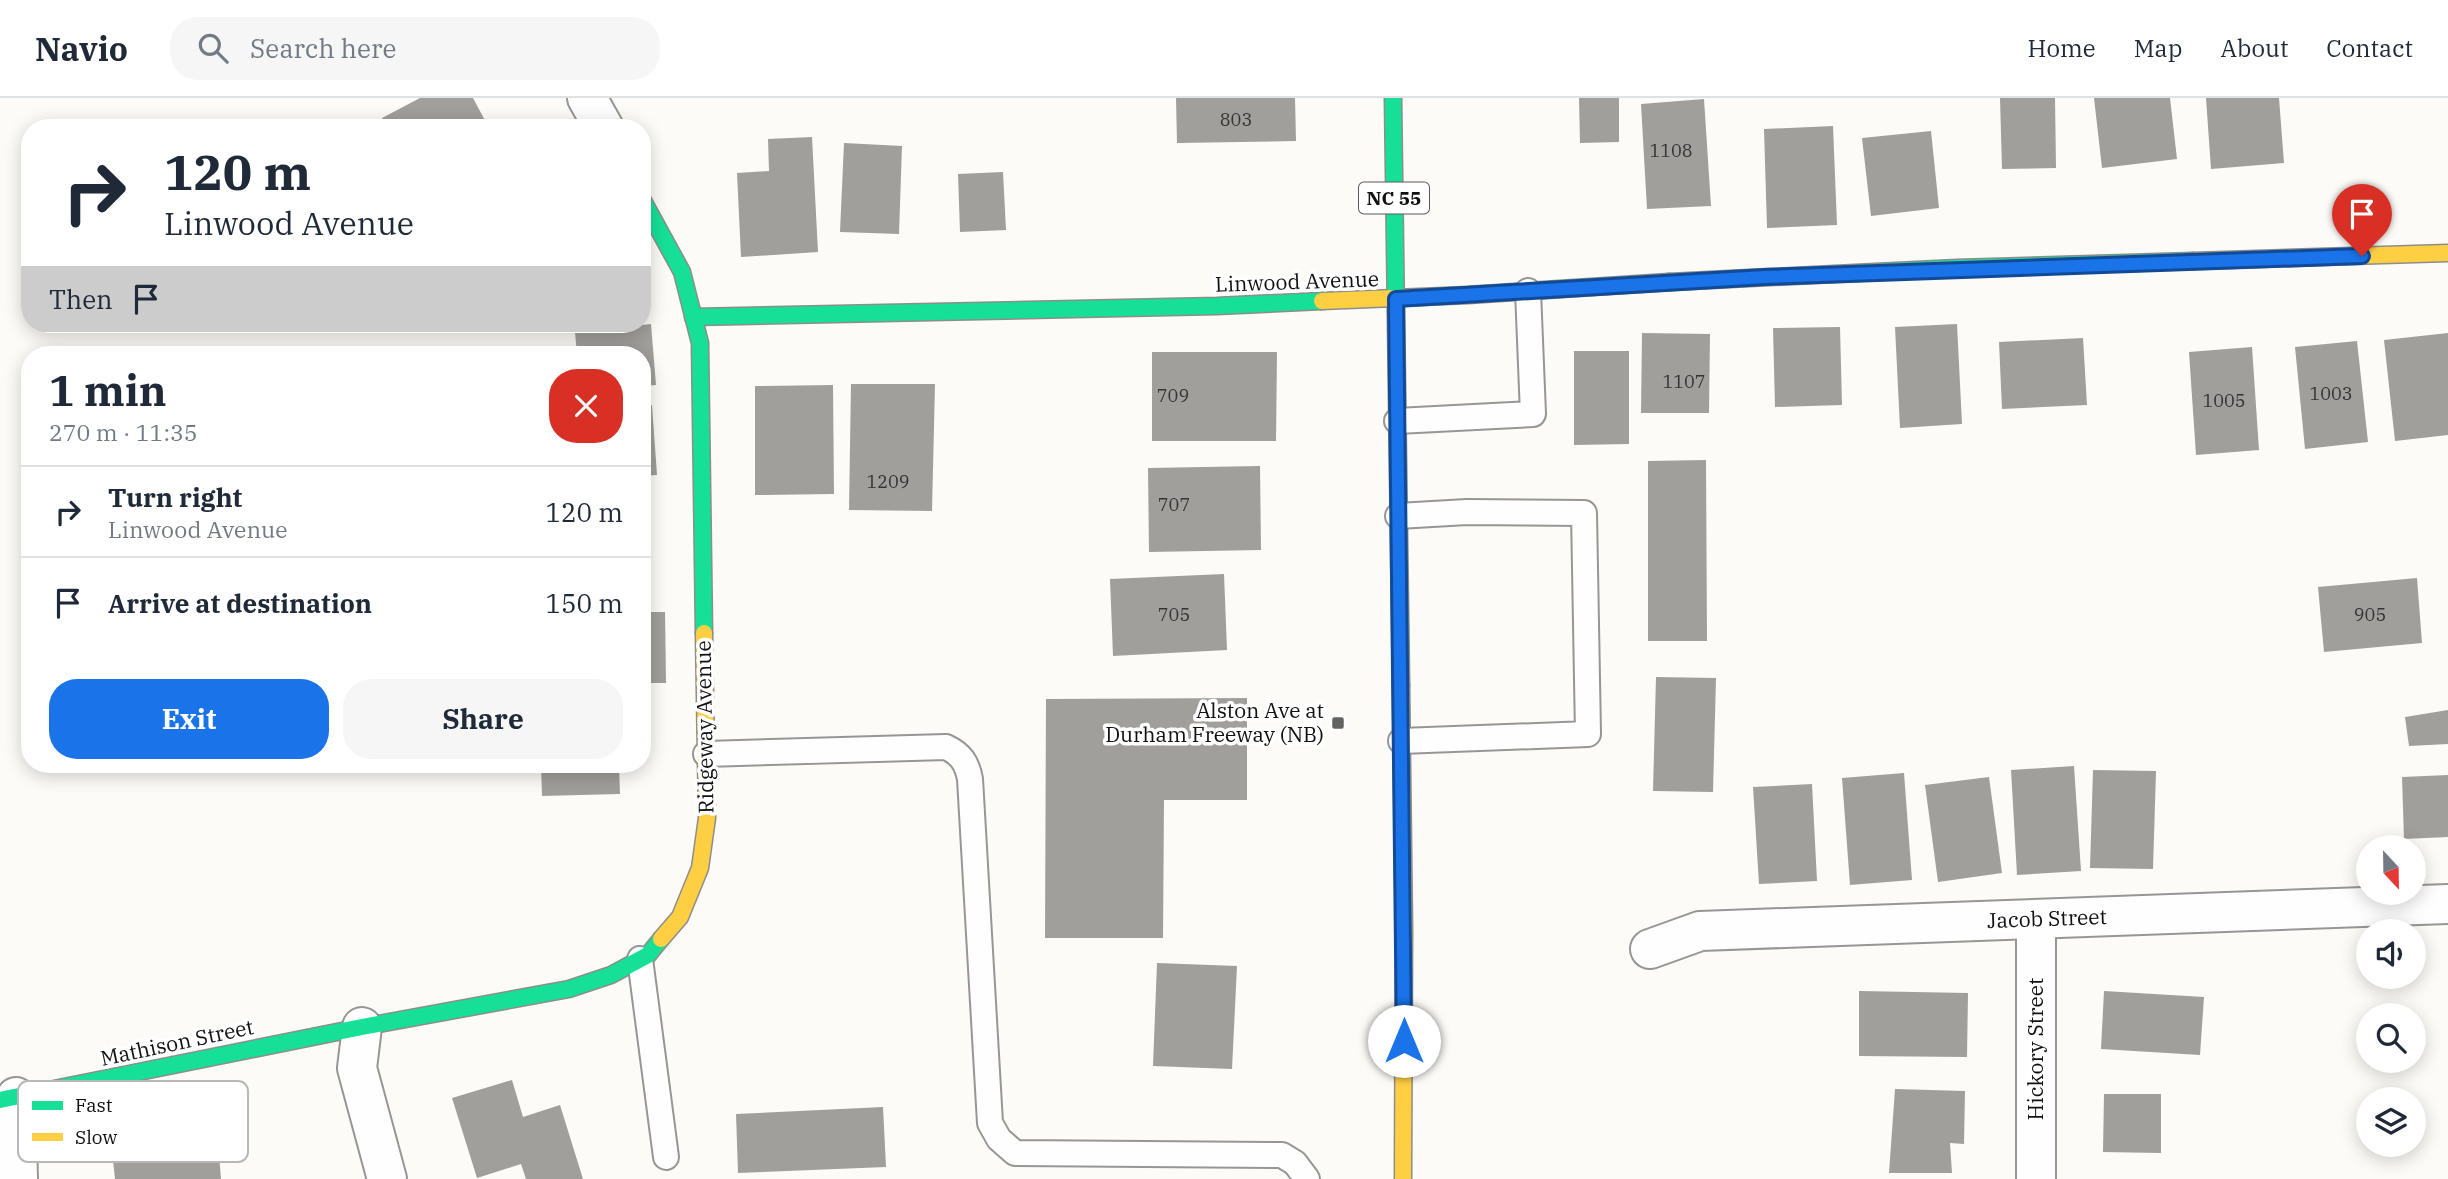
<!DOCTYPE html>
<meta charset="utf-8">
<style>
:root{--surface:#fff;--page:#f6f6f7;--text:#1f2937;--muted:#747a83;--line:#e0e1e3;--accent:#1a73e8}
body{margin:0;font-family:"IBM Plex Serif",serif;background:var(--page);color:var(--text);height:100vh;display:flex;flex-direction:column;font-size:26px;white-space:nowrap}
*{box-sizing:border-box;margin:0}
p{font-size:23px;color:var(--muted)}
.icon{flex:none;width:38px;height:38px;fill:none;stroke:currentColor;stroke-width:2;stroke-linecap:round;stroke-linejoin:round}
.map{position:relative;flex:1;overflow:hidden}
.sheet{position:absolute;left:21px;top:248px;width:630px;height:427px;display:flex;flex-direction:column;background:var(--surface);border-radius:28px;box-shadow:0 4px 18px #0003}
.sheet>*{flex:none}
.banner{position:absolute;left:21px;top:21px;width:630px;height:214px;border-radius:28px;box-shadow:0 4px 18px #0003;background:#fff;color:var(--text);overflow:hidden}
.needle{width:46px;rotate:158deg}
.tools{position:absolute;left:2356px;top:737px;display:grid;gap:14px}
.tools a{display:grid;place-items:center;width:70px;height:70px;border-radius:50%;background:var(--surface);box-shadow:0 4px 18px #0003;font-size:35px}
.pin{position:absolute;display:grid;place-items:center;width:60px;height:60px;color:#fff;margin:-72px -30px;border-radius:50% 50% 50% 0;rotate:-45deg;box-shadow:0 0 7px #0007}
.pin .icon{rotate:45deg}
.me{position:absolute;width:77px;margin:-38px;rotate:0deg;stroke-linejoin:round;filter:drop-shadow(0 0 5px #0008)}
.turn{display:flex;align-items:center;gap:24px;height:147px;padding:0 28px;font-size:32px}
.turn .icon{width:91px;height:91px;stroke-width:2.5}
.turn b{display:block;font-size:49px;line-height:60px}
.then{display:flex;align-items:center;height:66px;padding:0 28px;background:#0003;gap:14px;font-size:26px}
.round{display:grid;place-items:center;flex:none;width:74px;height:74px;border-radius:28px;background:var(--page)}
.head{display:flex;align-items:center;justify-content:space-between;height:119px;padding:0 28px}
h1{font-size:42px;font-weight:800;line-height:52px}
.button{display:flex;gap:14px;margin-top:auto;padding:14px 28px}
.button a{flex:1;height:80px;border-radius:28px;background:var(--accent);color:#fff;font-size:28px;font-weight:800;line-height:80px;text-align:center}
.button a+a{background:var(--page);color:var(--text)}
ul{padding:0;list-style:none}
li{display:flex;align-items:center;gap:21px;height:91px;padding:0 28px;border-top:2px solid var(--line)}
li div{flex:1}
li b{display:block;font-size:26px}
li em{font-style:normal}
header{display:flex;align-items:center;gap:42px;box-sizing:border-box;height:98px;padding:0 35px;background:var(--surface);border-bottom:2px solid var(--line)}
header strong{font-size:33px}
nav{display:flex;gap:38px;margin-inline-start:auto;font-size:24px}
.search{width:490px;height:63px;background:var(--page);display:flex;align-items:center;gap:18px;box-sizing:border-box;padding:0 24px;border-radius:28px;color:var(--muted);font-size:26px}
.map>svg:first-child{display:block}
.building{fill:#a09f9c}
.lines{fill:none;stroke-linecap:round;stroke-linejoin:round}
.lane-casing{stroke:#979695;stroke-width:28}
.street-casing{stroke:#979695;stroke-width:42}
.fast-casing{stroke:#8d8d8c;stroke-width:19}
.slow-casing{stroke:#8d8d8c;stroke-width:19}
.lane{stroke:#fffefe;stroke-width:24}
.street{stroke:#fffefe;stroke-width:38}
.fast{stroke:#16e098;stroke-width:16}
.slow{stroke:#ffcf43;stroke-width:16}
.route-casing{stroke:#114b97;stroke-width:18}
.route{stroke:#1a73e8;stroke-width:12}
.poi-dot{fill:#636362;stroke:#fff;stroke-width:2.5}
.labels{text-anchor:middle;stroke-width:7;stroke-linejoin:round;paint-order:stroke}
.number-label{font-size:18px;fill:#353434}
.shield{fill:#fff;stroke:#585858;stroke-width:2}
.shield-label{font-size:19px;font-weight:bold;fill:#111}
.street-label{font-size:21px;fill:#111;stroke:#fff}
.poi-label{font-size:21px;fill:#111;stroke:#fff;text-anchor:end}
.key{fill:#fff;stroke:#b8b8b8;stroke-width:2}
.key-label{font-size:19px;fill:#111}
</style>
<header>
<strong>Navio</strong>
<div class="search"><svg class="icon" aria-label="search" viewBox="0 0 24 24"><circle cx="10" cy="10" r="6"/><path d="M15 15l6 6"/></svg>Search here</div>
<nav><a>Home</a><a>Map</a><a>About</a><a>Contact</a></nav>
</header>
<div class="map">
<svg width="2448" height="1081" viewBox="0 0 2448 1081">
<rect width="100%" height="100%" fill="#fcfbf8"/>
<!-- building -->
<g class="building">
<polygon points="420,0 473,0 489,30 387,30 382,20"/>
<polygon points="1176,0 1295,0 1296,43 1177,45"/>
<polygon points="1579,0 1619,0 1619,44 1580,45"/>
<polygon points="2000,0 2055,0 2056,70 2002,71"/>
<polygon points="2094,0 2170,0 2177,61 2102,70"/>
<polygon points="2206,0 2279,0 2284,65 2211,71"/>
<polygon points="1704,1 1711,108 1647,111 1641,6"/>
<polygon points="1833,28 1837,127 1767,130 1764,31"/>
<polygon points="1931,33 1939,110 1871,118 1862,40"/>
<polygon points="812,39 818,154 741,159 737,75 769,73 768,41"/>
<polygon points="844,45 902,48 899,136 840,134"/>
<polygon points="1003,74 1006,132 960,134 958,76"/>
<polygon points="651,226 656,287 642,288 642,257 577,257 575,234"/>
<polygon points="1957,226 1962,326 1900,330 1895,229"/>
<polygon points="1840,229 1842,307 1775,309 1773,230"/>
<polygon points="1642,235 1710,236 1709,315 1641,315"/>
<polygon points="2448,235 2448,337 2395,343 2384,242"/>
<polygon points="2083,240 2087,307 2002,311 1999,244"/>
<polygon points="2357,243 2368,344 2305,351 2295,249"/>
<polygon points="2252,249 2259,352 2196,357 2189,254"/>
<polygon points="1574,253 1629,253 1629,346 1574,347"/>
<polygon points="1152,254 1277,254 1276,343 1152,343"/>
<polygon points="851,286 935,286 932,413 849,412"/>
<polygon points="833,287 834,396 755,397 755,288"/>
<polygon points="652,307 657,377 642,378 642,308"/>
<polygon points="1706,362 1707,543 1648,543 1648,363"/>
<polygon points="1260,368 1261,452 1149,454 1148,370"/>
<polygon points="1224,476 1227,552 1113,558 1110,481"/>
<polygon points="2417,480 2422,545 2324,554 2318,489"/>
<polygon points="642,514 665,514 666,585 642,585"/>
<polygon points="1656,579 1716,580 1713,694 1653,693"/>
<polygon points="1247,600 1247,702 1164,702 1163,840 1045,840 1046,601"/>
<polygon points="2448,612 2448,646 2409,648 2405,619"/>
<polygon points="541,667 619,667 620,696 542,698"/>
<polygon points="2074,668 2081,773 2017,777 2011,672"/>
<polygon points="2093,672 2156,673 2153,771 2090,770"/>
<polygon points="1904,675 1912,782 1850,787 1842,680"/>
<polygon points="2448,677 2448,739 2404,741 2402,679"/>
<polygon points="1989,679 2002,775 1938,784 1925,687"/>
<polygon points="1812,686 1817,783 1759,786 1753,689"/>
<polygon points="1157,865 1237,868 1232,971 1153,968"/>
<polygon points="1859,893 1968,895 1967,959 1859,958"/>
<polygon points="2104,893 2204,899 2200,957 2101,951"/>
<polygon points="512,982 523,1019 560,1007 583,1081 526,1081 521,1066 477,1080 452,1000"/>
<polygon points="1895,991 1965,993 1964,1046 1950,1045 1952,1075 1889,1075"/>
<polygon points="2104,996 2161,996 2161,1055 2103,1054"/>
<polygon points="883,1009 886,1069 738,1075 736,1016"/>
<polygon points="219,1056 221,1081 115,1081 113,1063"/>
</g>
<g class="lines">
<defs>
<g id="lane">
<polyline points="1397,323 1533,316 1528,193"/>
<polyline points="1398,418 1467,414 1584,415 1588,636 1401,643"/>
<path d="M706,656L946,649C961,656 967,665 970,681L990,1025L999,1041L1015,1055L1282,1057L1295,1065L1307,1081"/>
<polyline points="640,861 666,1059"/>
</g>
<g id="street">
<polyline points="587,0 604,30"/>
<polyline points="2036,821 2036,1081"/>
<polyline points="1650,851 1700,833 2448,806"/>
<polyline points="362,929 357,970 387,1081"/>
<polyline points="16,999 18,1081"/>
</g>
<g id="fast">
<polyline points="1393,0 1401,587"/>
<polyline points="642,101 682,174 700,245 704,535"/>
<polyline points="1669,184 1957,170 2193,163"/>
<polyline points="693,219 1217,208 1322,203"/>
<polyline points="0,1002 362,929 569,891 611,877 648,857 661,841"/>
</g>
<g id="slow">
<polyline points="2193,163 2448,155"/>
<polyline points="1322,203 1468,197 1669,184"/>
<polyline points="1401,587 1404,833 1403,1081"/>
<polyline points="661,841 680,819 700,770 707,720 704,535"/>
</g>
</defs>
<!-- lane casing -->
<use href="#lane" class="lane-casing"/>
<!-- street casing -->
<use href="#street" class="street-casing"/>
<!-- fast casing -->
<use href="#fast" class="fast-casing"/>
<!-- slow casing -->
<use href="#slow" class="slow-casing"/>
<!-- lane -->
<use href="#lane" class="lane"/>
<!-- street -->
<use href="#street" class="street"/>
<!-- fast -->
<use href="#fast" class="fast"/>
<!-- slow -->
<use href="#slow" class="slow"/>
</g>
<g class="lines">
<defs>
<polyline id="route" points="1404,943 1396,201 1765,179 2362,158"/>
</defs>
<!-- route casing -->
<use href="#route" class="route-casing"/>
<!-- route -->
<use href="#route" class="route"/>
</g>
<!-- markers -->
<rect class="poi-dot" x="1331" y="618" width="14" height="14" rx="3.5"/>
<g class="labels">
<!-- number labels -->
<g class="number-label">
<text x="1236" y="28">803</text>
<text x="1671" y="59">1108</text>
<text x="1684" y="290">1107</text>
<text x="2331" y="302">1003</text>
<text x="1173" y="304">709</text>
<text x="2224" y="309">1005</text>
<text x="888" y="390">1209</text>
<text x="1174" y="413">707</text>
<text x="1174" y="523">705</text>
<text x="2370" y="523">905</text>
</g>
<!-- shield labels -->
<rect class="shield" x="1359" y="84.5" width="70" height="31" rx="5"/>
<g class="shield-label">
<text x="1394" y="107">NC 55</text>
</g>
<!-- street labels -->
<g class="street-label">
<text transform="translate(1297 184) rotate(-2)" y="7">Linwood Avenue</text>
<text transform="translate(705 629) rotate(-91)" y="7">Ridgeway Avenue</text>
<text transform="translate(2047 821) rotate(-2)" y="7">Jacob Street</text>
<text transform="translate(177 945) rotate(-12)" y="7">Mathison Street</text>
<text transform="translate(2036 951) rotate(-90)" y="7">Hickory Street</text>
</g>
<!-- poi labels -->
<g class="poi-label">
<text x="1324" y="620">Alston Ave at<tspan x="1324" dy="24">Durham Freeway (NB)</tspan></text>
</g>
</g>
<!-- legend -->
<rect x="18" y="983" width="230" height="81" rx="10" class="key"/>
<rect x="32" y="1003" width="31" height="9" fill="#16e098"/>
<rect x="32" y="1035" width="31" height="8" fill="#ffcf43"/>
<g class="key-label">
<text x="75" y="1014">Fast</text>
<text x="75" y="1046">Slow</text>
</g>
</svg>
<div class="tools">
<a><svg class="needle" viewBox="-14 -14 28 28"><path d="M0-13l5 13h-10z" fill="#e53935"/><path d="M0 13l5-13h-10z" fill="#747a83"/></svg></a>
<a><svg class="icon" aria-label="sound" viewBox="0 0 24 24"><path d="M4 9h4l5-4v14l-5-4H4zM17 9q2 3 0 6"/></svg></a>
<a><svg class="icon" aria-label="search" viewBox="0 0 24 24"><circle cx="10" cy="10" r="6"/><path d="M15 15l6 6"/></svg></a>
<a><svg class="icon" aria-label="layers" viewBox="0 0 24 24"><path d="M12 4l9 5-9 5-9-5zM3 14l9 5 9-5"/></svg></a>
</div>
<div class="pin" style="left:2362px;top:158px;background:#d93025"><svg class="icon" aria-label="arrive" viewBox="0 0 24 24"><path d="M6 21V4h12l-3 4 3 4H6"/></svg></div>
<svg class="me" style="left:1404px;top:943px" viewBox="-20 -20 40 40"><circle r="19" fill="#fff"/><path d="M0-13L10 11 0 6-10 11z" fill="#1a73e8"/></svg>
<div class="banner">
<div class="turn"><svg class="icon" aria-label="right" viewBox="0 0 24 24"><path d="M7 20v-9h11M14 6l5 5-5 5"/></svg><div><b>120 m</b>Linwood Avenue</div></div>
<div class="then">Then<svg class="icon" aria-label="arrive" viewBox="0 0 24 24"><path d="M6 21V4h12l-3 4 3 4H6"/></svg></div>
</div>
<section class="sheet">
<div class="head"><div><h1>1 min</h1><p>270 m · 11:35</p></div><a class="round" style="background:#d93025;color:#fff"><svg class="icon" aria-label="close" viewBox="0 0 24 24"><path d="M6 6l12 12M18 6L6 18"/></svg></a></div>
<ul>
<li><svg class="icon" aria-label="right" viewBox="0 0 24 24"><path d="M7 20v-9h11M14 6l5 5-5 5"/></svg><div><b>Turn right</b><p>Linwood Avenue</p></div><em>120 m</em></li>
<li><svg class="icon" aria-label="arrive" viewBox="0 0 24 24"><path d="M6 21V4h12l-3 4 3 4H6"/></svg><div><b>Arrive at destination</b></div><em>150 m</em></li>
</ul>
<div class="button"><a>Exit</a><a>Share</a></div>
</section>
</div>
